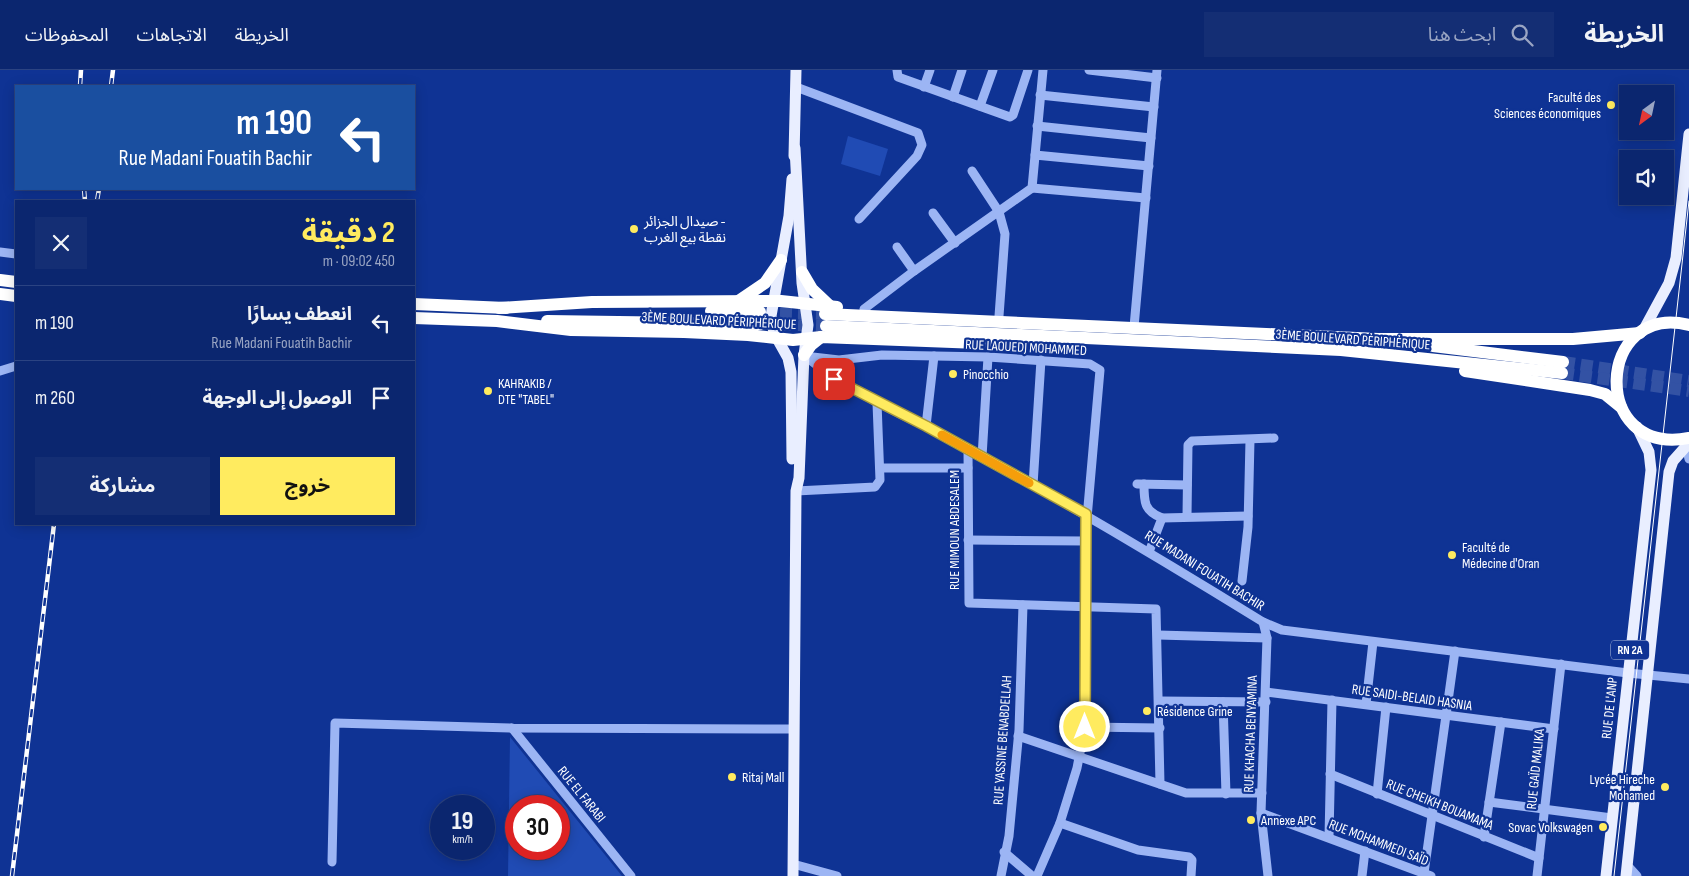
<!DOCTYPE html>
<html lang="ar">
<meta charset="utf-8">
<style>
:root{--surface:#0b266f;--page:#142e74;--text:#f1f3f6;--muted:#9aa5c3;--line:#2b4382;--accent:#ffeb5f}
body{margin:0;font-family:"Sofia Sans Condensed","Noto Sans Arabic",sans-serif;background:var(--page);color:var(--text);direction:rtl;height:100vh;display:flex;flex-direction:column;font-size:19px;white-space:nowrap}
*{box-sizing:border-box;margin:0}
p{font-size:16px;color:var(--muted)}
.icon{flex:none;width:28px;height:28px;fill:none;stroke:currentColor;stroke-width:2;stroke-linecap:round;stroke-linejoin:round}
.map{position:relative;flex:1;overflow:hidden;direction:ltr}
.side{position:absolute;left:15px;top:130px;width:400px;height:325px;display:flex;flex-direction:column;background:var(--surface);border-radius:0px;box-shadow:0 2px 12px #0003,0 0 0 1px var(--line);direction:rtl}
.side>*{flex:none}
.guide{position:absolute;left:15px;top:15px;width:400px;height:105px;border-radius:0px;box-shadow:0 2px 12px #0003,0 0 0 1px var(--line);direction:rtl;background:#1a4fa0;color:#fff;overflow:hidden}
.needle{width:32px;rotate:213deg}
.tools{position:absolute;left:1619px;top:15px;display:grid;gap:10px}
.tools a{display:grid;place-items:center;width:55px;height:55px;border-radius:0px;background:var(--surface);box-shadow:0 2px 12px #0003,0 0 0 1px var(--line);font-size:25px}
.speed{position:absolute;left:430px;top:725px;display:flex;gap:10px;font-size:25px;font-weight:700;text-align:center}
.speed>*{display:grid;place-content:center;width:65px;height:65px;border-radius:50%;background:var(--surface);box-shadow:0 2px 12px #0003,0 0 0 1px var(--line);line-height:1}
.speed small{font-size:12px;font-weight:400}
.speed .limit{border:8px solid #d22;background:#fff;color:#111}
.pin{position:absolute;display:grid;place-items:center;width:42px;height:42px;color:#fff;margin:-21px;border-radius:10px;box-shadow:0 2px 8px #0006}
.me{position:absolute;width:55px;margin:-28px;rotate:0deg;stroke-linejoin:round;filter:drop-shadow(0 0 4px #0008)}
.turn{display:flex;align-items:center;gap:18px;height:105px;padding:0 20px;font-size:22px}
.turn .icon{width:65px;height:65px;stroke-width:2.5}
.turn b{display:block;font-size:35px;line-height:42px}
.round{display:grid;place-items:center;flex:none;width:52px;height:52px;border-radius:0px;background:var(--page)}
.headline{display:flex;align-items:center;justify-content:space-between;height:85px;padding:0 20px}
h1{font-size:30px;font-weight:700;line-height:38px;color:var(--accent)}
.button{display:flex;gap:10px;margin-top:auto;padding:10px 20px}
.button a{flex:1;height:58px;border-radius:0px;background:var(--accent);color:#111;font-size:20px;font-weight:700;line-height:58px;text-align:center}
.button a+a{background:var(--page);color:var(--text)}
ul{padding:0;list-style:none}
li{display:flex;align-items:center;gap:15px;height:75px;padding:0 20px;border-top:1px solid var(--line)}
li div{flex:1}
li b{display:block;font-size:19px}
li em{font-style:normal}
header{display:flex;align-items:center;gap:30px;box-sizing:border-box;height:70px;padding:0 25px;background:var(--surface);border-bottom:1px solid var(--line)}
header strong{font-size:24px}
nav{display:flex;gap:28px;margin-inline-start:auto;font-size:18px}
.search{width:350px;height:45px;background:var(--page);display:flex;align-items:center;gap:12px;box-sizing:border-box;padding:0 18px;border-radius:0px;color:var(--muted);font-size:19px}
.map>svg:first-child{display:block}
.green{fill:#204bb4;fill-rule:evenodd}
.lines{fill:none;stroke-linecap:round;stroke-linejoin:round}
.highway-tunnel{stroke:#3352a4;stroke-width:12;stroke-dasharray:12 6;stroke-linecap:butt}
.minor{stroke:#9cb5f4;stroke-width:9}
.major{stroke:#e9eeff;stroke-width:11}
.highway{stroke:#fff;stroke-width:12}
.tram{stroke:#fff;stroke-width:1}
.rail-casing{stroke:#fff;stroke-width:4.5}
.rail{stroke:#0f3394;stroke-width:2.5;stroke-dasharray:8;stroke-linecap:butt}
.route-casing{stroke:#a6993e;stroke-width:12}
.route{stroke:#ffeb5f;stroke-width:9}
.slow{stroke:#f59e0b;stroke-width:9}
.poi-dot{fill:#ffeb5f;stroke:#0f3394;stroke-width:2}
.labels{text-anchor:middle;stroke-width:4.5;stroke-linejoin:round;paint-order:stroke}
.shield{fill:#0f3394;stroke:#b7c2df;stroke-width:1}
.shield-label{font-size:12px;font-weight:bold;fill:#fff}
.poi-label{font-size:14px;fill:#fff;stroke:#0f3394;text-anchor:start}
.street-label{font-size:14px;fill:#fff;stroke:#0f3394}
</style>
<header>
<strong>الخريطة</strong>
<div class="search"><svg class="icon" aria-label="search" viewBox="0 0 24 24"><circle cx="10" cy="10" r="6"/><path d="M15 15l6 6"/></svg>ابحث هنا</div>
<nav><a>الخريطة</a><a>الاتجاهات</a><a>المحفوظات</a></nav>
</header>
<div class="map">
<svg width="1689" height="806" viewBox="0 0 1689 806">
<rect width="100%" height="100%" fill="#0f3394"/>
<!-- green -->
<g class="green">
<polygon points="848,66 888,79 880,106 841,94"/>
<path d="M510,667L622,806H508ZM516,736H559V779H516Z"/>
</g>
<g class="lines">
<!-- highway-tunnel -->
<g class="highway-tunnel">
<polyline points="762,242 825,244"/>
<polyline points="762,254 826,256"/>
<polyline points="1563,292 1689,311"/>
<polyline points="1562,303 1689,321"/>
</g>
<!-- minor -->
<g class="minor">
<polyline points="897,0 898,7 1010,47 1013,45 1028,0"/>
<polyline points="1089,0 1157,8"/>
<polyline points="796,17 918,63 922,75 917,86 859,149"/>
<polyline points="924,17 930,0"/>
<polyline points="1040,25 1154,37"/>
<polyline points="953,27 962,0"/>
<polyline points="980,36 993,0"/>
<polyline points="1037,56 1151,68"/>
<polyline points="1035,85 1149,96"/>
<polyline points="972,101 999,142 1005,164 999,246"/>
<polyline points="1032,118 1146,128"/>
<polyline points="933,143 955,173"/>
<polyline points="897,177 914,201"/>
<polyline points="0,182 16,184"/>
<polyline points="864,239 914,201 1032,118 1043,0"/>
<polyline points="1134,257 1157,0"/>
<path d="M804,285C853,326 913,348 969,379C1068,434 1166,492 1263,552L1282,560L1628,603L1689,609"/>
<polyline points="804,286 839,290 882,285 988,287 1090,294 1100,300 1085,471 1085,657 1077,698 1060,753 1037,806"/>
<polyline points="0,301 16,296"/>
<polyline points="837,311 843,290"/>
<polyline points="926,356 934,286"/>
<polyline points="1689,375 1687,380 1689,389"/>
<polyline points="968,379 969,533 1156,539 1160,714"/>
<polyline points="982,387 988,287"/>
<polyline points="880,398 968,398"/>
<polyline points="1137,414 1187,415"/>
<path d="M1144,414C1144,432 1144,441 1162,448L1149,482"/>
<polyline points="1033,415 1041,290"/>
<polyline points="796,421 875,417 880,410 877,333"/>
<polyline points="1187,446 1188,375 1192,371 1274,368"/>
<polyline points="1162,448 1248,446"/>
<polyline points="968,470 1085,471"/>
<polyline points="1242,511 1248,457 1250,370"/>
<polyline points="1263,552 1267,568 1261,743 1268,806"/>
<polyline points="1158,565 1267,568"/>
<polyline points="1266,622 1554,659"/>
<polyline points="1160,631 1266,632"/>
<polyline points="1223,632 1226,724"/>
<polyline points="1366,634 1373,572"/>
<polyline points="1085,657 1160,658"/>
<polyline points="512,658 631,806"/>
<polyline points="1018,666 1186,723 1262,723"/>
<polyline points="1330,704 1539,788"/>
<polyline points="1377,724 1386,637"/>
<polyline points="1489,732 1612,748"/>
<polyline points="1261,743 1431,806"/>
<polyline points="1060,753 1138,780 1189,787 1192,790 1191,806"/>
<polyline points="1329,767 1332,630"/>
<polyline points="1484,767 1501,652"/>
<polyline points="1004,782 1032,806"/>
<polyline points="332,792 335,653 512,658 794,659"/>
<polyline points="793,794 837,806"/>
<polyline points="1627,795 1637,806"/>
<polyline points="1424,803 1455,581"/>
<polyline points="1001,806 1009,766 1019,660 1023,535"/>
<polyline points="1362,806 1365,781"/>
<polyline points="1537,806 1561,594"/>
</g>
<!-- major -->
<g class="major">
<polyline points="794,86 796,0"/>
<polyline points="792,109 789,146 771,246 774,263 788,288 791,302 792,389"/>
<polyline points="1643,261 1669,213 1676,188 1689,64"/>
<polyline points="793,806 796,421 799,408 804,285 808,255 802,213 795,78"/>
<polyline points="1606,806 1651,400 1649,382 1637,357"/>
<polyline points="1626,806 1669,402 1673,391 1689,373"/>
</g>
<!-- highway -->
<g class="highway">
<polyline points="802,202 812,219 830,236"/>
<polyline points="0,210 16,212"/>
<polyline points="0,224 16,226"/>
<polyline points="737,232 765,213 781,190"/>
<polyline points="414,234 506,238"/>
<polyline points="499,238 592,232 781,231 837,237"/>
<polyline points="711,241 760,242"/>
<polyline points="825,244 1378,269 1573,269 1640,263"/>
<polyline points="414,248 497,251 571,260 684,262 748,265 793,270 821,267 1032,275"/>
<polyline points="547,251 760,254"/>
<path d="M1689,255C1596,232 1589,387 1689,368"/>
<polyline points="826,256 1341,280 1562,303"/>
<polyline points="1433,276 1563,292"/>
<polyline points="804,285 811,275 821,267"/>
<polyline points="1465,301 1590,320 1605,324 1621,337"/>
</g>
<!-- tram -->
<polyline class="tram" points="1614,806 1689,131"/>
<defs>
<g id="rail">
<polyline points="80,16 81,0"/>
<polyline points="111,16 113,0"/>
<polyline points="84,119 85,131"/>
<polyline points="97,131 99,119"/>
<polyline points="12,806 54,454"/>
</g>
</defs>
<!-- rail casing -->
<use href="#rail" class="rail-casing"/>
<!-- rail -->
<use href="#rail" class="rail"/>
</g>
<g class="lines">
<defs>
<polyline id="route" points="834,309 926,356 1086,444 1085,657"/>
</defs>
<!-- route casing -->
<use href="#route" class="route-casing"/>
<!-- route -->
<use href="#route" class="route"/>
<!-- slow -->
<polyline class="slow" points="942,365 1029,413"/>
</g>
<!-- markers -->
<g class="poi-dot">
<circle cx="1611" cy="35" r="5"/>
<circle cx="634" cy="159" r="5"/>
<circle cx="953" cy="304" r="5"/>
<circle cx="488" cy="321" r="5"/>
<circle cx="1452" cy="485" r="5"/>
<circle cx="1147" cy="641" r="5"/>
<circle cx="732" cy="707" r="5"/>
<circle cx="1665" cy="717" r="5"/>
<circle cx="1251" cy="750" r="5"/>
<circle cx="1603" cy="757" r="5"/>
</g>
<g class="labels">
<!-- shield labels -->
<rect class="shield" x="1611" y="570.5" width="38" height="19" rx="4"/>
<g class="shield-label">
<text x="1630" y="584">RN 2A</text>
</g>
<!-- poi labels -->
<g class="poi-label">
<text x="1601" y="32" text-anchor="end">Faculté des<tspan x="1601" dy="16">Sciences économiques</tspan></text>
<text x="644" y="156">صيدال الجزائر -<tspan x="644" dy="16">نقطة بيع الغرب</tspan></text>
<text x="963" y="309">Pinocchio</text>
<text x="498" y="318">KAHRAKIB /<tspan x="498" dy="16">DTE "TABEL"</tspan></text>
<text x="1462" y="482">Faculté de<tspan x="1462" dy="16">Médecine d'Oran</tspan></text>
<text x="1157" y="646">Résidence Grine</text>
<text x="742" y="712">Ritaj Mall</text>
<text x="1655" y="714" text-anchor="end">Lycée Hireche<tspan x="1655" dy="16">Mohamed</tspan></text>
<text x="1261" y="755">Annexe APC</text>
<text x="1593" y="762" text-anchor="end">Sovac Volkswagen</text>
</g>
<!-- street labels -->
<g class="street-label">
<text transform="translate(719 250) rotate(3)" y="5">3ÈME BOULEVARD PÉRIPHÉRIQUE</text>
<text transform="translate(1353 269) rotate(4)" y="5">3ÈME BOULEVARD PÉRIPHÉRIQUE</text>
<text transform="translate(1026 277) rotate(3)" y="5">RUE LAOUEDJ MOHAMMED</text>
<text transform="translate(954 460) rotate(-90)" y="5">RUE MIMOUN ABDESALEM</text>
<text transform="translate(1205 500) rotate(32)" y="5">RUE MADANI FOUATIH BACHIR</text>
<text transform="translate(1412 627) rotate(8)" y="5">RUE SAIDI-BELAID HASNIA</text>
<text transform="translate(1609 638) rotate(-84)" y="5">RUE DE L'ANP</text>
<text transform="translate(1250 664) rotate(-88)" y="5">RUE KHACHA BENYAMINA</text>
<text transform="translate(1002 670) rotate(-86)" y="5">RUE YASSINE BENABDELLAH</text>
<text transform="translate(1535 699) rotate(-84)" y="5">RUE GAÏD MALIKA</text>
<text transform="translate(582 724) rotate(51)" y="5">RUE EL FARABI</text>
<text transform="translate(1440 734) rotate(22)" y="5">RUE CHEIKH BOUAMAMA</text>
<text transform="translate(1379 772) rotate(21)" y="5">RUE MOHAMMEDI SAÏD</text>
</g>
</g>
</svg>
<div class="tools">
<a><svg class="needle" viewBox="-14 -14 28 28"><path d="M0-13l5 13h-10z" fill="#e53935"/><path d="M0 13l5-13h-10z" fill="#9aa5c3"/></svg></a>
<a><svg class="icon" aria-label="sound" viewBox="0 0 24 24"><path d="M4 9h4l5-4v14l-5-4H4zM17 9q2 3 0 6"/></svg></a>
</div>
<div class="speed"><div>19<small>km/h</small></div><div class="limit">30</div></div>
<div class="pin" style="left:834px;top:309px;background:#d93025"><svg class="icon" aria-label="arrive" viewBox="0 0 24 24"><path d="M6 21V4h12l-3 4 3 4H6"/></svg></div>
<svg class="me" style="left:1085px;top:657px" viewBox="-20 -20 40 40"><circle r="17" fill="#ffeb5f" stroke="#fff" stroke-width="3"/><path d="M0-11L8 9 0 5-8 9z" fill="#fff"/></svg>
<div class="guide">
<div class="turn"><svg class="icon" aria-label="left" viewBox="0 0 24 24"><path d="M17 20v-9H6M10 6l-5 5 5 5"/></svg><div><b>190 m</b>Rue Madani Fouatih Bachir</div></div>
</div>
<section class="side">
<div class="headline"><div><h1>2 دقيقة</h1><p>450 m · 09:02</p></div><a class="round"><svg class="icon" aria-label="close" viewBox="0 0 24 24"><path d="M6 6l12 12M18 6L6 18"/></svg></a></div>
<ul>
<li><svg class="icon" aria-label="left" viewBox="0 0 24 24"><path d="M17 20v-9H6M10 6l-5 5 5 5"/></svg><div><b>انعطف يسارًا</b><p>Rue Madani Fouatih Bachir</p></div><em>190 m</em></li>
<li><svg class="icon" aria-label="arrive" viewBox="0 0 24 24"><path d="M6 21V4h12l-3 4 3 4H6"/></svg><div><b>الوصول إلى الوجهة</b></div><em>260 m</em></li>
</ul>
<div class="button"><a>خروج</a><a>مشاركة</a></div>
</section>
</div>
